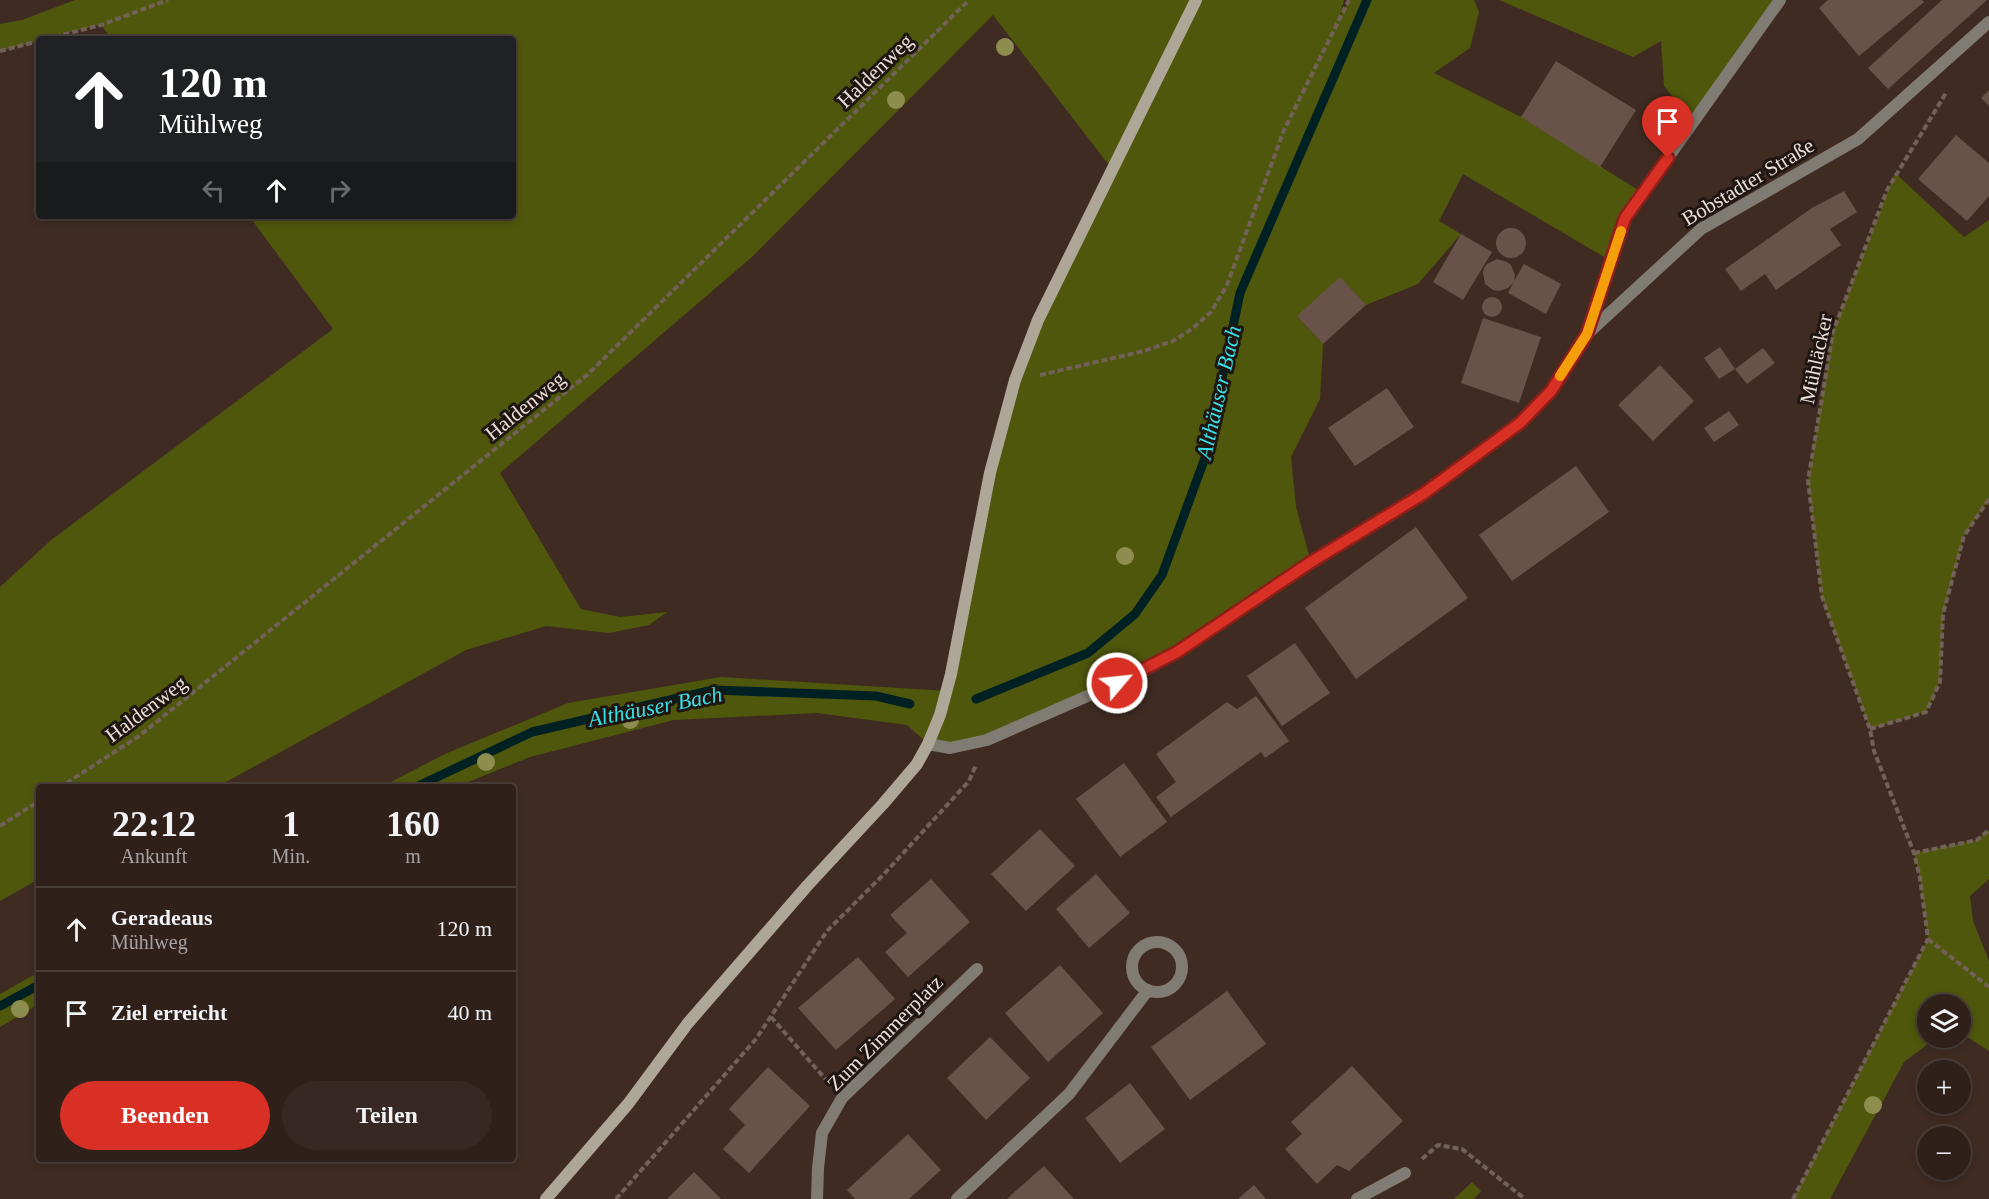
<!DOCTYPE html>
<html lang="de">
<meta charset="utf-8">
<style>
:root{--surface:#2f201a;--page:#372823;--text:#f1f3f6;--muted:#a7a3a2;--line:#4a3e39;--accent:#d93025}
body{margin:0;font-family:"Times New Roman",serif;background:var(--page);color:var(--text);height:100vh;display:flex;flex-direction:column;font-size:22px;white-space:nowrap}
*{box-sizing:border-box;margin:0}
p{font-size:20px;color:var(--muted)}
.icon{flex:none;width:33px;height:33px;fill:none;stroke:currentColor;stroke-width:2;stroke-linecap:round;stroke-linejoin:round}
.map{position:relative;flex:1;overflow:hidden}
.drawer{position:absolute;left:36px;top:784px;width:480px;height:378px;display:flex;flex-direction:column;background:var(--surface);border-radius:6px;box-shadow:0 3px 9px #0003,0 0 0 2px var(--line)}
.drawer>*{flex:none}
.hud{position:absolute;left:36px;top:36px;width:480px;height:183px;border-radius:6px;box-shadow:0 3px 9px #0003,0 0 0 2px var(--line);background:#202124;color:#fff;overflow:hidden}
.fabs{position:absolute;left:1917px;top:994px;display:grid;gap:12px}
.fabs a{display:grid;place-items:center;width:54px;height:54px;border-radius:50%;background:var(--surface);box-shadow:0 3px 9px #0003,0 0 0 2px var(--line);font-size:30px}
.pin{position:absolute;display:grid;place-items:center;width:51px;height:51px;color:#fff;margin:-62px -26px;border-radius:50% 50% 50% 0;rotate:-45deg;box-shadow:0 0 6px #0007}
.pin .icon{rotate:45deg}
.me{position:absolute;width:66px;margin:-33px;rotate:62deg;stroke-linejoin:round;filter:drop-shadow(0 0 4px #0008)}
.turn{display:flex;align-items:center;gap:21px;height:126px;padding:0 24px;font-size:27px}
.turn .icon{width:78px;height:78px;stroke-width:2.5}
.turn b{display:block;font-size:42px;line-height:51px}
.lanes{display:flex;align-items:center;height:57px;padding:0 24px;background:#0003;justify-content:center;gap:30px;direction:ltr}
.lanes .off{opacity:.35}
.eta{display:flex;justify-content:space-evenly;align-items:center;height:102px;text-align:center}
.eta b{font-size:36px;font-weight:700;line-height:42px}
.action{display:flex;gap:12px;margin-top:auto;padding:12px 24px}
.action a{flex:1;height:69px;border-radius:36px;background:var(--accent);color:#fff;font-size:24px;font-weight:700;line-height:69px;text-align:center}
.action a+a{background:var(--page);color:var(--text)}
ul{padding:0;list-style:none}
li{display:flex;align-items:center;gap:18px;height:84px;padding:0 24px;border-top:2px solid var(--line)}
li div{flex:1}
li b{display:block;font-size:22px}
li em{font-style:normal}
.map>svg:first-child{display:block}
.green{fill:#4f570c}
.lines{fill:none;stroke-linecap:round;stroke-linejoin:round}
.stream{stroke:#002123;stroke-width:9}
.building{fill:#695349}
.path{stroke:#736159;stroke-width:4;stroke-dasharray:6 3;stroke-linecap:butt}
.street{stroke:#807c73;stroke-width:12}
.secondary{stroke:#aea798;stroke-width:12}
.tree{fill:#8d8d4f}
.route-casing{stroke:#8d1f18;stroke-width:15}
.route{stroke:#d93025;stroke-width:10}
.slow{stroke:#f59e0b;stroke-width:10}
.labels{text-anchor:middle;stroke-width:6;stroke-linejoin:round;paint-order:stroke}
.street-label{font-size:21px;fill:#ecdfd9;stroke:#1f1612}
.water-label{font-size:22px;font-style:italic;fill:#37e1e9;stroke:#1f1612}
</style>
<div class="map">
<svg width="1989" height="1199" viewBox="0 0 1989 1199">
<rect width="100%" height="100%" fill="#3f2b22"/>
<!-- green -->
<g class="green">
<polygon points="75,0 1344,0 1339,19 1349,0 1474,0 1479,12 1470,48 1434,73 1521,117 1643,193 1611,261 1463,174 1439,221 1461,234 1418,284 1366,305 1297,316 1323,344 1320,399 1291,457 1296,507 1311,562 1177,652 987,740 928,744 907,725 817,713 674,720 530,757 456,787 381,787 445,754 568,703 721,677 947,691 1010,375 1017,375 1112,169 993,15 753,256 500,473 581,609 620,617 667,612 649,625 609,633 546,626 466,650 217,787 39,788 39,879 0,901 0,587 50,541 333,329 249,216 513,216 513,39 112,39 101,25 39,39 39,41 0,51 0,24 22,20"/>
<polygon points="1499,0 1780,0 1693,123 1664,86 1661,41 1633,57"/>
<polygon points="1895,173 1964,237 1989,220 1989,499 1964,536 1943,614 1940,682 1926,712 1870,729 1822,597 1808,481 1833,332"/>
<polygon points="1989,830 1989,879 1970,896 1973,921 1989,961 1989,1051 1961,1033 1960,1005 1928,1005 1928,1038 1936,1038 1904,1062 1830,1199 1793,1199 1928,939 1920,878 1914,853 1976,840"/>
<polygon points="39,972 39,1004 0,1027 0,994"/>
<polygon points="1472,1182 1481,1191 1474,1199 1454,1199"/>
</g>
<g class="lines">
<!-- stream -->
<g class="stream">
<polyline points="976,699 1088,653 1135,614 1162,575 1206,455 1240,293 1367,0"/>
<polyline points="414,788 532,732 713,690 876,696 910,704"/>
<polyline points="0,1006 39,985"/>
</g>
</g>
<!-- building -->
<g class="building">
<polygon points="1828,0 1922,0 1924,2 1859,56 1819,8"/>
<polygon points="1942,0 1987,0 1888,89 1868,68"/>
<polygon points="1556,61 1636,110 1600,167 1521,117"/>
<polygon points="1989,90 1989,106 1981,98"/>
<polygon points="1956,135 1989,163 1989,196 1967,221 1918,179"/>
<polygon points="1844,191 1857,212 1830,229 1841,245 1776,290 1765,274 1741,291 1725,269 1812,208"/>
<circle cx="1511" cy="243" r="15"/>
<polygon points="1461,234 1492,252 1463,300 1433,282"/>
<polygon points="1497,259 1507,262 1511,265 1515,275 1514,281 1524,264 1561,284 1546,314 1508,293 1513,283 1508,288 1499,291 1493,290 1485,284 1483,273 1484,268 1487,264"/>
<polygon points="1340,277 1366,305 1323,344 1297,316"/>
<circle cx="1492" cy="307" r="10"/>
<polygon points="1483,318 1541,337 1519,403 1461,383"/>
<polygon points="1720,347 1735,369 1719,379 1704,358"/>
<polygon points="1763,348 1775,363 1747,384 1735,369"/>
<polygon points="1660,365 1694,401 1653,441 1618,405"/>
<polygon points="1387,388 1414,427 1355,466 1328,428"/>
<polygon points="1729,411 1739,425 1714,442 1704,428"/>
<polygon points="1576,466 1609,512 1512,581 1479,535"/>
<polygon points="1416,527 1468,598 1356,679 1305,608"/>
<polygon points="1295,643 1330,693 1282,726 1247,676"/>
<polygon points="1256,696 1289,741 1265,758 1261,752 1171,817 1156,797 1176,782 1156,754 1227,702 1237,709"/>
<polygon points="1124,763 1167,822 1120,857 1076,799"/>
<polygon points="1040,829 1075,866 1026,911 991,874"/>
<polygon points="1096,874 1130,913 1089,948 1056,909"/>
<polygon points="931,879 970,922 908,977 885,952 907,933 890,915"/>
<polygon points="858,957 895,999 836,1050 798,1008"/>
<polygon points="1060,965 1103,1013 1048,1062 1005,1013"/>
<polygon points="1227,991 1266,1044 1190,1100 1151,1047"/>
<polygon points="990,1037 1030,1078 986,1120 947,1078"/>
<polygon points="1352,1066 1403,1121 1349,1171 1337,1165 1317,1184 1285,1149 1302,1134 1291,1122"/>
<polygon points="768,1067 810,1106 749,1173 723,1149 745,1125 729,1109"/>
<polygon points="1130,1083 1165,1129 1120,1163 1085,1118"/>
<polygon points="908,1134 941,1170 909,1199 855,1199 847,1190"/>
<polygon points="1044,1166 1074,1199 1007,1199 1010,1196"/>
<polygon points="694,1172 721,1199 667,1199"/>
<polygon points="1254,1185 1266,1199 1238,1199"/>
</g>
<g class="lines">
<!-- path -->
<g class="path">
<polyline points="46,39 101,25 168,0"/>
<polyline points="0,51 39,41"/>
<polyline points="1040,375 1144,351 1173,341 1192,329 1211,312 1227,285 1284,130 1349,0"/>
<polyline points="1870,729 1926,712 1940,682 1943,614 1964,536 1989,499"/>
<polyline points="59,788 139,736 587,375 969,0"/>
<polyline points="0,826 39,801"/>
<polyline points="1914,853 1977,840 1989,830"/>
<polyline points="1928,939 1989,987"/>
<polyline points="771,1017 828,1082"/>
<polyline points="1422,1159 1438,1145 1462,1149 1525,1199"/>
<polyline points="616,1199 756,1039 827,931 885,873 969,781 976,765"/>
<polyline points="1793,1199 1928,939 1920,878 1914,853 1874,751 1870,729 1822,597 1808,481 1833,332 1887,190 1946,93"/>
</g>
<!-- street -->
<g class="street">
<polyline points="1588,333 1625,218 1780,0"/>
<polyline points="928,744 950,748 987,740 1117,683 1177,652 1311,562 1423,493 1520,423 1551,391 1587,334 1701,229 1858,139 1989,22"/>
<circle cx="1157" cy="967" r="25"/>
<polyline points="817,1199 818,1168 822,1133 842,1098 977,969"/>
<polyline points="957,1199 1069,1094 1148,990"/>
<polyline points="1357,1199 1405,1173"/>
</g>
<!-- secondary -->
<polyline class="secondary" points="546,1199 628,1104 688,1023 807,886 883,804 917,764 928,744 940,715 951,674 990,473 1015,380 1038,320 1196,0"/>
</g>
<!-- trees -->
<g class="tree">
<circle cx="1005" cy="47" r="9"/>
<circle cx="896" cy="100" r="9"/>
<circle cx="1125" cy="556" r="9"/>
<circle cx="630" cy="720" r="9"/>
<circle cx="486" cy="762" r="9"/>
<circle cx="20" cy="1009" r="9"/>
<circle cx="1873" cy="1105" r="9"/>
</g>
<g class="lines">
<defs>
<polyline id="route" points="1117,683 1177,652 1311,562 1423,494 1520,423 1551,391 1587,334 1625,218 1668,158"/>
</defs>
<!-- route casing -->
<use href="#route" class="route-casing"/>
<!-- route -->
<use href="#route" class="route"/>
<!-- slow -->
<polyline class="slow" points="1560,376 1587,334 1621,231"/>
</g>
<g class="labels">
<!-- street labels -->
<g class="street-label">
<text transform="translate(875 71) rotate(-44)" y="7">Haldenweg</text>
<text transform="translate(1748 182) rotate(-31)" y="7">Bobstadter Straße</text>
<text transform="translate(1816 359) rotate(-78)" y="7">Mühläcker</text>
<text transform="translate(525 406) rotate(-39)" y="7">Haldenweg</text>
<text transform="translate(146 709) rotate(-37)" y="7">Haldenweg</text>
<text transform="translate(885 1033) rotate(-45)" y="7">Zum Zimmerplatz</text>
</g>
<!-- water labels -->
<g class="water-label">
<text transform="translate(1218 392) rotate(-77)" y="8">Althäuser Bach</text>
<text transform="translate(655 706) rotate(-11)" y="8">Althäuser Bach</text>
</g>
</g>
</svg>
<div class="fabs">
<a><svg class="icon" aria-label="layers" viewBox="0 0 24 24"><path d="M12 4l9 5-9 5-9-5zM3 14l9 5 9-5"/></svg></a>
<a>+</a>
<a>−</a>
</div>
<div class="pin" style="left:1668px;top:158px;background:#d93025"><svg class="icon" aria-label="arrive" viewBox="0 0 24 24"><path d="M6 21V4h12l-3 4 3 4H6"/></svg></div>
<svg class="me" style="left:1117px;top:683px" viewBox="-20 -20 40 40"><circle r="17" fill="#d93025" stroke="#fff" stroke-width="3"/><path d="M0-11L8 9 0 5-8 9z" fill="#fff"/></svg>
<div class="hud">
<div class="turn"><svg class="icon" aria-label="ahead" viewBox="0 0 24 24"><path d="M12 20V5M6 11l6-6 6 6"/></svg><div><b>120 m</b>Mühlweg</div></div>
<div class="lanes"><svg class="icon off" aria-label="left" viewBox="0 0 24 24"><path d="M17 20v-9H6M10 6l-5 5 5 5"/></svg><svg class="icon" aria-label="ahead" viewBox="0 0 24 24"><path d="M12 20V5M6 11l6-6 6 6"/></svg><svg class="icon off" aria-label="right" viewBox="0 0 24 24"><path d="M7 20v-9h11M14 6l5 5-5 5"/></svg></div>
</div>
<section class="drawer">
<div class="eta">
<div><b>22:12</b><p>Ankunft</p></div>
<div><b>1</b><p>Min.</p></div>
<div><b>160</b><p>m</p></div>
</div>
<ul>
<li><svg class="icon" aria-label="ahead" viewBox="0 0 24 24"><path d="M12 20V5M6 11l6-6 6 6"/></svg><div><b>Geradeaus</b><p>Mühlweg</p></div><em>120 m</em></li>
<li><svg class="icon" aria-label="arrive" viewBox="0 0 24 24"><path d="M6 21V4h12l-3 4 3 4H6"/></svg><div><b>Ziel erreicht</b></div><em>40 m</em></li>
</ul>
<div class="action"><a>Beenden</a><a>Teilen</a></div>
</section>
</div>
